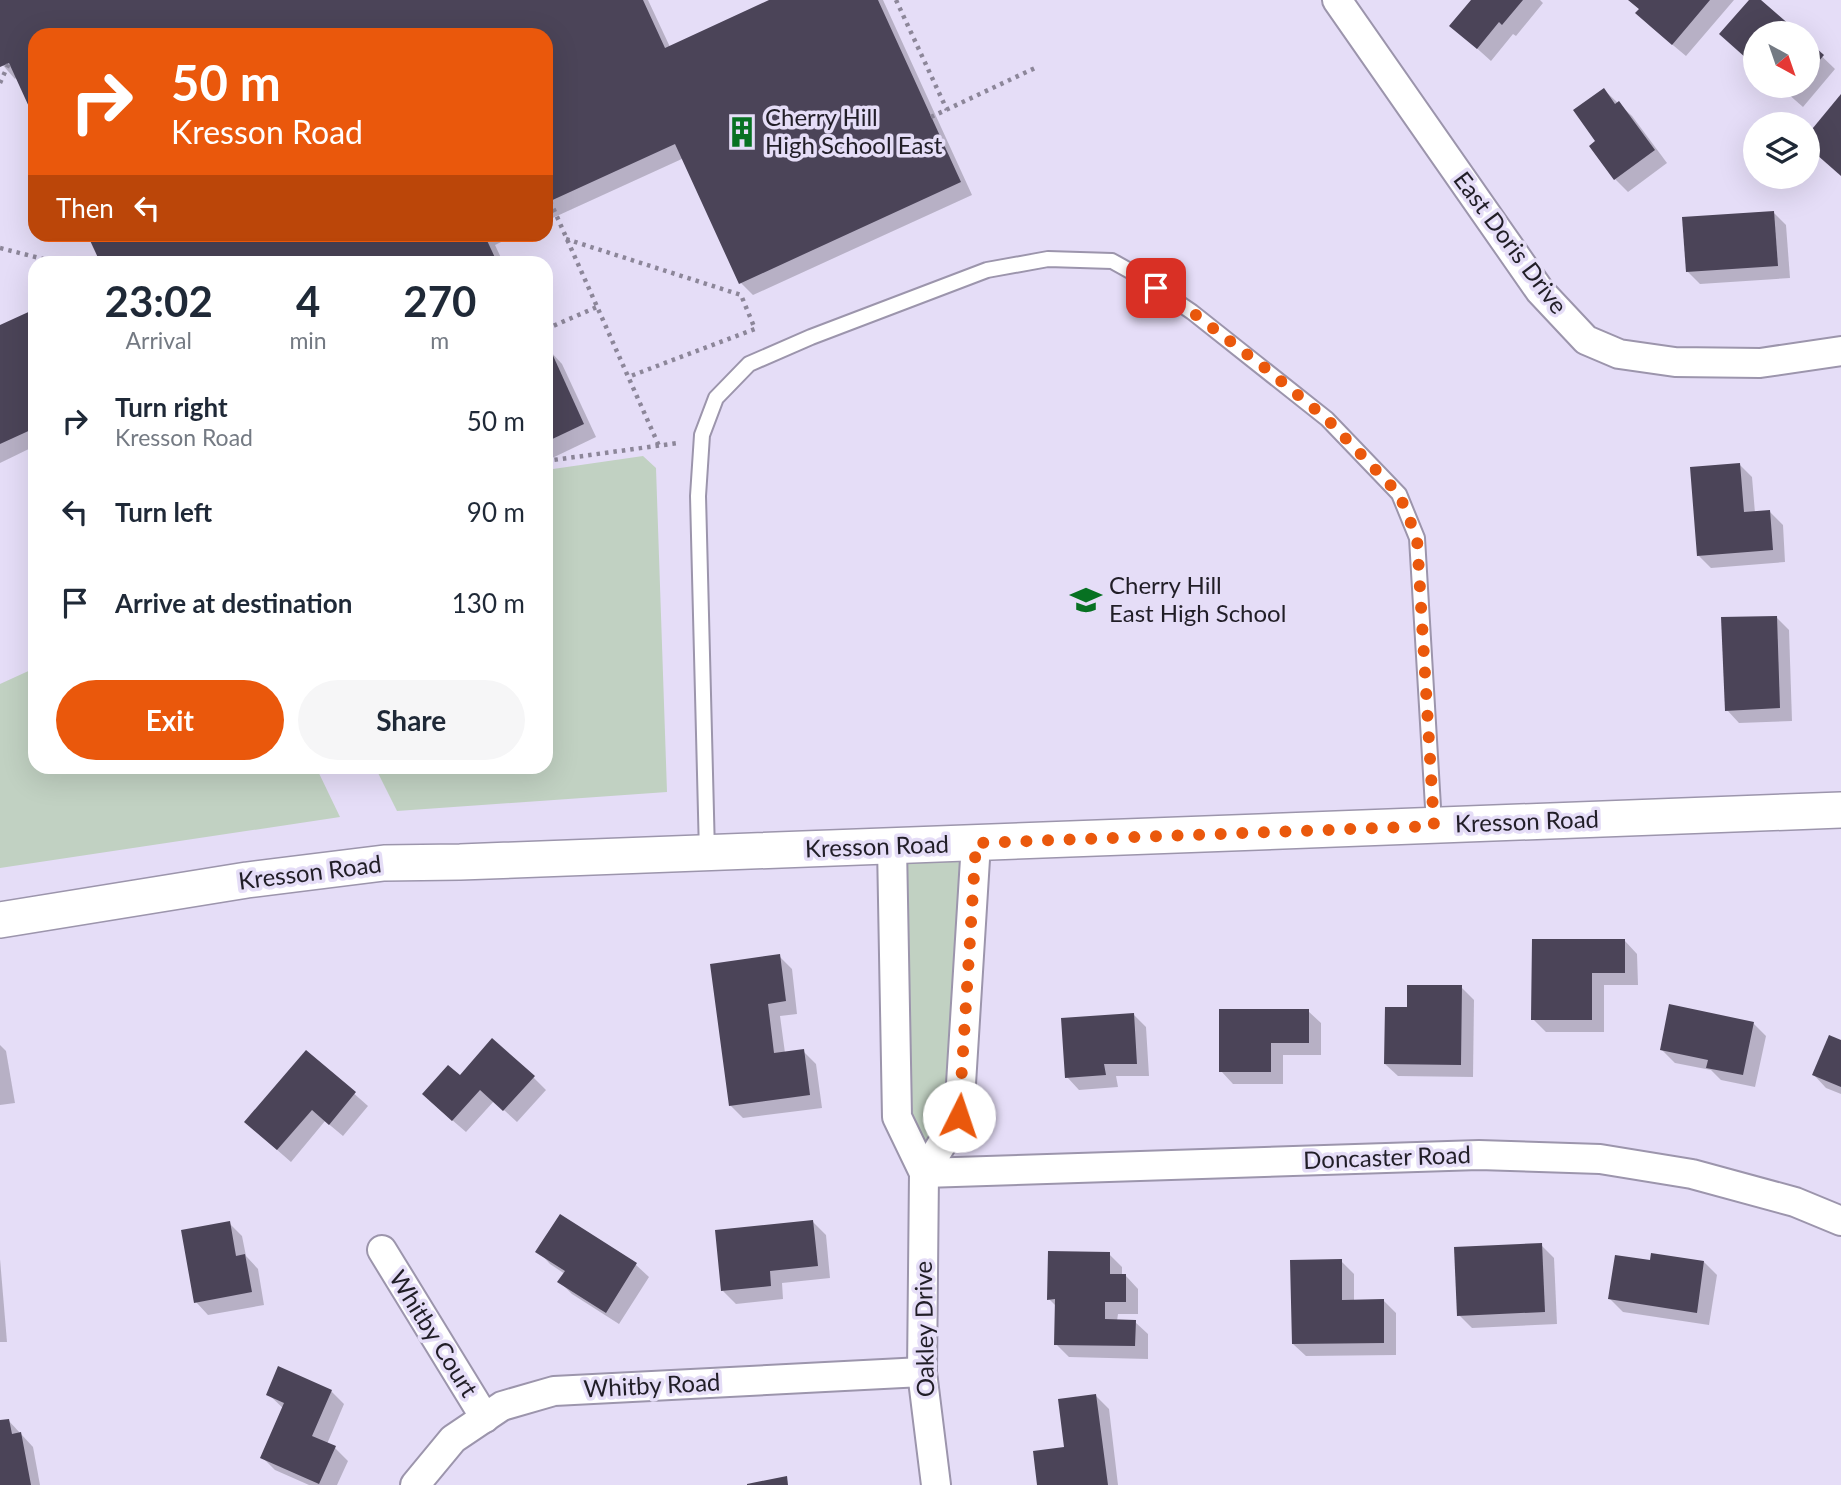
<!DOCTYPE html>
<style>
:root{--surface:#fff;--page:#f6f6f7;--text:#1f2937;--muted:#747a83;--accent:#ea580c}
body{margin:0;font-family:Lato,sans-serif;background:var(--page);color:var(--text);height:100vh;display:flex;flex-direction:column;font-size:26px;white-space:nowrap}
*{box-sizing:border-box;margin:0}
p{font-size:23px;color:var(--muted)}
.icon{flex:none;width:38px;height:38px;fill:none;stroke:currentColor;stroke-width:2;stroke-linecap:round;stroke-linejoin:round}
.map{position:relative;flex:1;overflow:hidden}
.panel{position:absolute;left:28px;top:256px;width:525px;height:518px;display:flex;flex-direction:column;background:var(--surface);border-radius:21px;box-shadow:0 7px 28px #0002}
.panel>*{flex:none}
.hud{position:absolute;left:28px;top:28px;width:525px;height:214px;border-radius:21px;box-shadow:0 7px 28px #0002;background:#ea580c;color:#fff;overflow:hidden}
.needle{width:46px;rotate:140deg}
.fabs{position:absolute;left:1743px;top:21px;display:grid;gap:14px}
.fabs a{display:grid;place-items:center;width:77px;height:77px;border-radius:50%;background:var(--surface);box-shadow:0 7px 28px #0002;font-size:35px}
.pin{position:absolute;display:grid;place-items:center;width:60px;height:60px;color:#fff;margin:-30px;border-radius:14px;box-shadow:0 4px 10px #0006}
.me{position:absolute;width:77px;margin:-38px;rotate:4deg;stroke-linejoin:round;filter:drop-shadow(0 0 5px #0008)}
.turn{display:flex;align-items:center;gap:24px;height:147px;padding:0 28px;font-size:32px}
.turn .icon{width:91px;height:91px;stroke-width:2.5}
.turn b{display:block;font-size:49px;line-height:60px}
.then{display:flex;align-items:center;height:66px;padding:0 28px;background:#0003;gap:14px;font-size:26px}
.eta{display:flex;justify-content:space-evenly;align-items:center;height:119px;text-align:center}
.eta b{font-size:42px;font-weight:700;line-height:49px}
.primary-button{display:flex;gap:14px;margin-top:auto;padding:14px 28px}
.primary-button a{flex:1;height:80px;border-radius:42px;background:var(--accent);color:#fff;font-size:28px;font-weight:700;line-height:80px;text-align:center}
.primary-button a+a{background:var(--page);color:var(--text)}
ul{padding:0;list-style:none}
li{display:flex;align-items:center;gap:21px;height:91px;padding:0 28px}
li div{flex:1}
li b{display:block;font-size:26px}
li em{font-style:normal}
.map>svg:first-child{display:block}
.green{fill:#c1d1c2}
.shadow{fill:#0003}
.building{fill:#4b4458}
.lines{fill:none;stroke-linecap:round;stroke-linejoin:round}
.service-casing{stroke:#9c95ac;stroke-width:18}
.minor-casing{stroke:#9c95ac;stroke-width:32}
.tertiary-casing{stroke:#9c95ac;stroke-width:38}
.path{stroke:#8c8699;stroke-width:4.5;stroke-dasharray:3.5 5;stroke-linecap:butt}
.service{stroke:#fff;stroke-width:14}
.minor{stroke:#fff;stroke-width:28}
.tertiary{stroke:#fff;stroke-width:35}
.route{stroke:#ea580c;stroke-width:12;stroke-dasharray:0 21.6}
.labels{text-anchor:middle;stroke-width:7;stroke-linejoin:round;paint-order:stroke}
.poi-label{font-size:24px;fill:#211e27;stroke:#e5ddf7;text-anchor:start}
.street-label{font-size:24px;fill:#211e27;stroke:#e5ddf7}
</style>
<div class="map">
<svg width="1841" height="1485" viewBox="0 0 1841 1485">
<rect width="100%" height="100%" fill="#e5ddf7"/>
<!-- green -->
<g class="green">
<polygon points="643,456 656,468 667,792 397,811 375,767 546,766 546,470"/>
<polygon points="35,668 35,766 316,767 340,817 0,868 0,684"/>
<polygon points="976,843 959,1116 924,1173 897,1117 892,846"/>
</g>
<!-- shadow -->
<g class="shadow">
<polygon points="0,0 648,0 670,47 773,0 883,0 972,195 753,295 741,283 684,158 546,221 546,35 35,35 35,116 17,77 15,79 0,62"/>
<polygon points="1472,0 1540,0 1543,3 1516,36 1513,34 1491,61 1452,26"/>
<polygon points="1629,0 1734,0 1686,56 1650,26 1637,13 1640,10"/>
<polygon points="1808,43 1835,69 1803,107 1779,86 1808,86"/>
<polygon points="1604,90 1632,116 1667,163 1628,192 1615,179 1598,141"/>
<polygon points="1774,213 1786,225 1790,278 1700,284 1687,271"/>
<polygon points="89,234 518,234 495,245 503,262 102,262"/>
<polygon points="35,311 35,446 0,463 0,327"/>
<polygon points="550,351 562,364 596,437 546,461 546,353"/>
<polygon points="1739,464 1752,477 1755,513 1770,512 1783,525 1785,562 1711,568 1698,555"/>
<polygon points="1776,617 1789,630 1792,721 1739,723 1727,710"/>
<polygon points="1625,941 1637,954 1638,985 1604,985 1604,1032 1546,1032 1533,1019"/>
<polygon points="779,956 792,969 797,1014 780,1016 785,1053 803,1051 816,1064 822,1108 743,1118 730,1105"/>
<polygon points="1461,987 1474,1000 1473,1077 1398,1076 1385,1064"/>
<polygon points="1308,1011 1321,1023 1321,1055 1283,1055 1283,1084 1233,1084 1221,1071"/>
<polygon points="1133,1014 1146,1027 1149,1076 1116,1076 1118,1087 1079,1090 1067,1077"/>
<polygon points="1753,1023 1766,1036 1755,1087 1721,1080 1711,1070 1675,1063 1662,1050"/>
<polygon points="1841,1042 1841,1094 1826,1088 1814,1075"/>
<polygon points="0,1045 6,1051 15,1103 0,1105"/>
<polygon points="307,1052 368,1106 343,1136 325,1121 291,1162 260,1135"/>
<polygon points="460,1077 533,1077 546,1090 517,1122 494,1101 466,1132 437,1107"/>
<polygon points="560,1216 636,1265 649,1277 619,1324 572,1294 560,1282 565,1274 550,1264 538,1251"/>
<polygon points="813,1222 826,1235 830,1278 782,1283 783,1299 736,1304 723,1291"/>
<polygon points="229,1223 242,1236 246,1256 258,1269 264,1305 208,1315 196,1302"/>
<polygon points="1541,1245 1554,1258 1557,1324 1472,1328 1459,1315"/>
<polygon points="1109,1254 1122,1267 1122,1276 1126,1276 1138,1289 1138,1314 1118,1314 1117,1321 1135,1322 1148,1334 1148,1359 1069,1357 1056,1344 1057,1307 1049,1299"/>
<polygon points="0,1259 7,1342 0,1342"/>
<polygon points="1341,1261 1354,1274 1354,1301 1383,1300 1396,1313 1396,1355 1306,1356 1293,1344"/>
<polygon points="1651,1262 1704,1262 1717,1275 1709,1325 1623,1312 1610,1299"/>
<polygon points="331,1391 344,1404 327,1444 335,1448 348,1461 337,1485 309,1485 275,1470 262,1457 284,1409 268,1394"/>
<polygon points="1096,1396 1109,1409 1118,1485 1039,1485 1066,1449"/>
<polygon points="8,1420 33,1447 40,1485 0,1485 0,1422"/>
</g>
<!-- building -->
<g class="building">
<polygon points="0,0 643,0 665,48 769,0 878,0 961,182 739,284 675,144 546,203 546,35 35,35 35,120 9,63 0,67"/>
<polygon points="1471,0 1523,0 1502,25 1499,22 1477,49 1449,26"/>
<polygon points="1628,0 1710,0 1672,45 1635,13 1639,9"/>
<polygon points="1749,0 1761,0 1799,33 1755,33 1755,66 1719,34"/>
<polygon points="1808,41 1824,55 1808,74"/>
<polygon points="1778,86 1798,86 1789,96"/>
<polygon points="1604,88 1615,104 1619,101 1655,150 1614,180 1589,146 1595,141 1573,110"/>
<polygon points="1841,94 1841,176 1808,147 1808,134"/>
<polygon points="1774,211 1778,266 1686,272 1682,217"/>
<polygon points="87,234 484,234 497,262 100,262"/>
<polygon points="35,309 35,428 0,444 0,325"/>
<polygon points="550,349 584,424 546,442 546,351"/>
<polygon points="1740,463 1744,512 1770,510 1773,550 1697,556 1690,467"/>
<polygon points="1777,616 1780,708 1725,711 1721,617"/>
<polygon points="1532,939 1625,939 1625,973 1592,973 1592,1020 1531,1020"/>
<polygon points="780,954 786,1001 768,1004 774,1053 804,1049 810,1095 729,1106 710,964"/>
<polygon points="1407,985 1462,985 1461,1065 1384,1064 1385,1007 1407,1007"/>
<polygon points="1669,1004 1754,1022 1743,1075 1706,1068 1708,1060 1660,1050"/>
<polygon points="1219,1009 1309,1009 1309,1043 1271,1043 1271,1072 1219,1072"/>
<polygon points="1134,1013 1137,1064 1104,1064 1106,1075 1065,1078 1061,1018"/>
<polygon points="1829,1035 1841,1040 1841,1087 1812,1075"/>
<polygon points="492,1038 535,1076 503,1111 480,1090 452,1121 422,1094 448,1065 460,1075"/>
<polygon points="306,1050 356,1092 329,1125 312,1110 277,1150 244,1122"/>
<polygon points="560,1214 637,1263 606,1313 557,1282 565,1271 535,1252"/>
<polygon points="813,1220 818,1266 770,1271 771,1286 721,1291 715,1230"/>
<polygon points="230,1221 236,1256 245,1254 252,1292 194,1303 181,1230"/>
<polygon points="1542,1243 1545,1312 1457,1316 1454,1247"/>
<polygon points="1048,1251 1110,1252 1110,1274 1126,1274 1126,1302 1105,1302 1105,1319 1136,1320 1135,1346 1054,1345 1055,1299 1047,1300"/>
<polygon points="1651,1253 1704,1261 1697,1313 1608,1299 1615,1255 1650,1260"/>
<polygon points="1342,1259 1342,1300 1384,1299 1384,1343 1292,1344 1290,1260"/>
<polygon points="278,1366 332,1390 312,1436 336,1446 319,1484 260,1458 284,1403 266,1395"/>
<polygon points="1096,1394 1108,1485 1037,1485 1033,1451 1064,1447 1058,1399"/>
<polygon points="9,1419 12,1434 21,1432 31,1485 0,1485 0,1420"/>
<polygon points="787,1476 788,1485 747,1485 747,1484"/>
</g>
<g class="lines">
<defs>
<polyline id="service" points="707,853 698,496 702,435 716,398 749,364 811,337 987,270 1048,259 1112,261 1139,276 1192,312 1327,419 1399,494 1417,538 1434,824"/>
<g id="minor">
<polyline points="1337,0 1540,291 1586,340 1619,354 1675,362 1760,363 1841,351"/>
<polyline points="892,846 897,1117 924,1173 922,1372 936,1485"/>
<polyline points="924,1173 1479,1155 1600,1159 1692,1174 1795,1202 1841,1221"/>
<polyline points="924,1173 959,1116 976,843"/>
<polyline points="382,1250 485,1418"/>
<polyline points="415,1485 453,1439 502,1406 554,1391 922,1372"/>
</g>
<polyline id="tertiary" points="0,920 247,880 384,863 460,862 1841,810"/>
</defs>
<!-- service casing -->
<use href="#service" class="service-casing"/>
<!-- minor casing -->
<use href="#minor" class="minor-casing"/>
<!-- tertiary casing -->
<use href="#tertiary" class="tertiary-casing"/>
<!-- path -->
<g class="path">
<polyline points="896,0 947,110"/>
<polyline points="0,83 9,63"/>
<polyline points="931,117 1035,68"/>
<polyline points="550,201 659,446"/>
<polyline points="566,239 741,295 755,329 628,377"/>
<polyline points="0,248 55,262"/>
<polyline points="546,329 597,307"/>
<polyline points="546,461 678,443"/>
</g>
<!-- service -->
<use href="#service" class="service"/>
<!-- minor -->
<use href="#minor" class="minor"/>
<!-- tertiary -->
<use href="#tertiary" class="tertiary"/>
</g>
<g class="lines">
<!-- route -->
<polyline class="route" points="959,1116 976,843 1434,826 1417,538 1399,494 1327,419 1269,371 1192,312 1156,288"/>
</g>
<!-- icons -->
<defs>
<symbol id="building-bare" viewBox="-9 -9 18 18"><path d="M-4-6H4V6H1V3H-1V6H-4ZM-2.5-4.3h1.7v1.8h-1.7ZM.8-4.3h1.7v1.8H.8ZM-2.5-1h1.7V.8h-1.7ZM.8-1h1.7V.8H.8Z" fill="#077122" stroke="#e5ddf7" stroke-width="2.5" paint-order="stroke"/></symbol>
<symbol id="school-bare" viewBox="-9 -9 18 18"><path d="M0-5L7-2L0 1L-7-2ZM-4 1L0 2.5L4 1V4Q0 6-4 4Z" fill="#077122" stroke="#e5ddf7" stroke-width="2.5" paint-order="stroke"/></symbol>
</defs>
<g fill-rule="evenodd">
<use href="#building-bare" x="720" y="110" width="44" height="44"/>
<use href="#school-bare" x="1064" y="578" width="44" height="44"/>
</g>
<g class="labels">
<!-- poi labels -->
<g class="poi-label">
<text x="765" y="126">Cherry Hill<tspan x="765" dy="28">High School East</tspan></text>
<text x="1109" y="594">Cherry Hill<tspan x="1109" dy="28">East High School</tspan></text>
</g>
<!-- street labels -->
<g class="street-label">
<text transform="translate(1510 243) rotate(53)" y="8">East Doris Drive</text>
<text transform="translate(1527 822) rotate(-2)" y="8">Kresson Road</text>
<text transform="translate(877 847) rotate(-2)" y="8">Kresson Road</text>
<text transform="translate(310 873) rotate(-7)" y="8">Kresson Road</text>
<text transform="translate(1387 1158) rotate(-2)" y="8">Doncaster Road</text>
<text transform="translate(925 1329) rotate(-91)" y="8">Oakley Drive</text>
<text transform="translate(433 1334) rotate(58)" y="8">Whitby Court</text>
<text transform="translate(652 1386) rotate(-3)" y="8">Whitby Road</text>
</g>
</g>
</svg>
<div class="fabs">
<a><svg class="needle" viewBox="-14 -14 28 28"><path d="M0-13l5 13h-10z" fill="#e53935"/><path d="M0 13l5-13h-10z" fill="#747a83"/></svg></a>
<a><svg class="icon" aria-label="layers" viewBox="0 0 24 24"><path d="M12 4l9 5-9 5-9-5zM3 14l9 5 9-5"/></svg></a>
</div>
<div class="pin" style="left:1156px;top:288px;background:#d93025"><svg class="icon" aria-label="arrive" viewBox="0 0 24 24"><path d="M6 21V4h12l-3 4 3 4H6"/></svg></div>
<svg class="me" style="left:959px;top:1116px" viewBox="-20 -20 40 40"><circle r="19" fill="#fff"/><path d="M0-13L10 11 0 6-10 11z" fill="#ea580c"/></svg>
<div class="hud">
<div class="turn"><svg class="icon" aria-label="right" viewBox="0 0 24 24"><path d="M7 20v-9h11M14 6l5 5-5 5"/></svg><div><b>50 m</b>Kresson Road</div></div>
<div class="then">Then<svg class="icon" aria-label="left" viewBox="0 0 24 24"><path d="M17 20v-9H6M10 6l-5 5 5 5"/></svg></div>
</div>
<section class="panel">
<div class="eta">
<div><b>23:02</b><p>Arrival</p></div>
<div><b>4</b><p>min</p></div>
<div><b>270</b><p>m</p></div>
</div>
<ul>
<li><svg class="icon" aria-label="right" viewBox="0 0 24 24"><path d="M7 20v-9h11M14 6l5 5-5 5"/></svg><div><b>Turn right</b><p>Kresson Road</p></div><em>50 m</em></li>
<li><svg class="icon" aria-label="left" viewBox="0 0 24 24"><path d="M17 20v-9H6M10 6l-5 5 5 5"/></svg><div><b>Turn left</b></div><em>90 m</em></li>
<li><svg class="icon" aria-label="arrive" viewBox="0 0 24 24"><path d="M6 21V4h12l-3 4 3 4H6"/></svg><div><b>Arrive at destination</b></div><em>130 m</em></li>
</ul>
<div class="primary-button"><a>Exit</a><a>Share</a></div>
</section>
</div>
